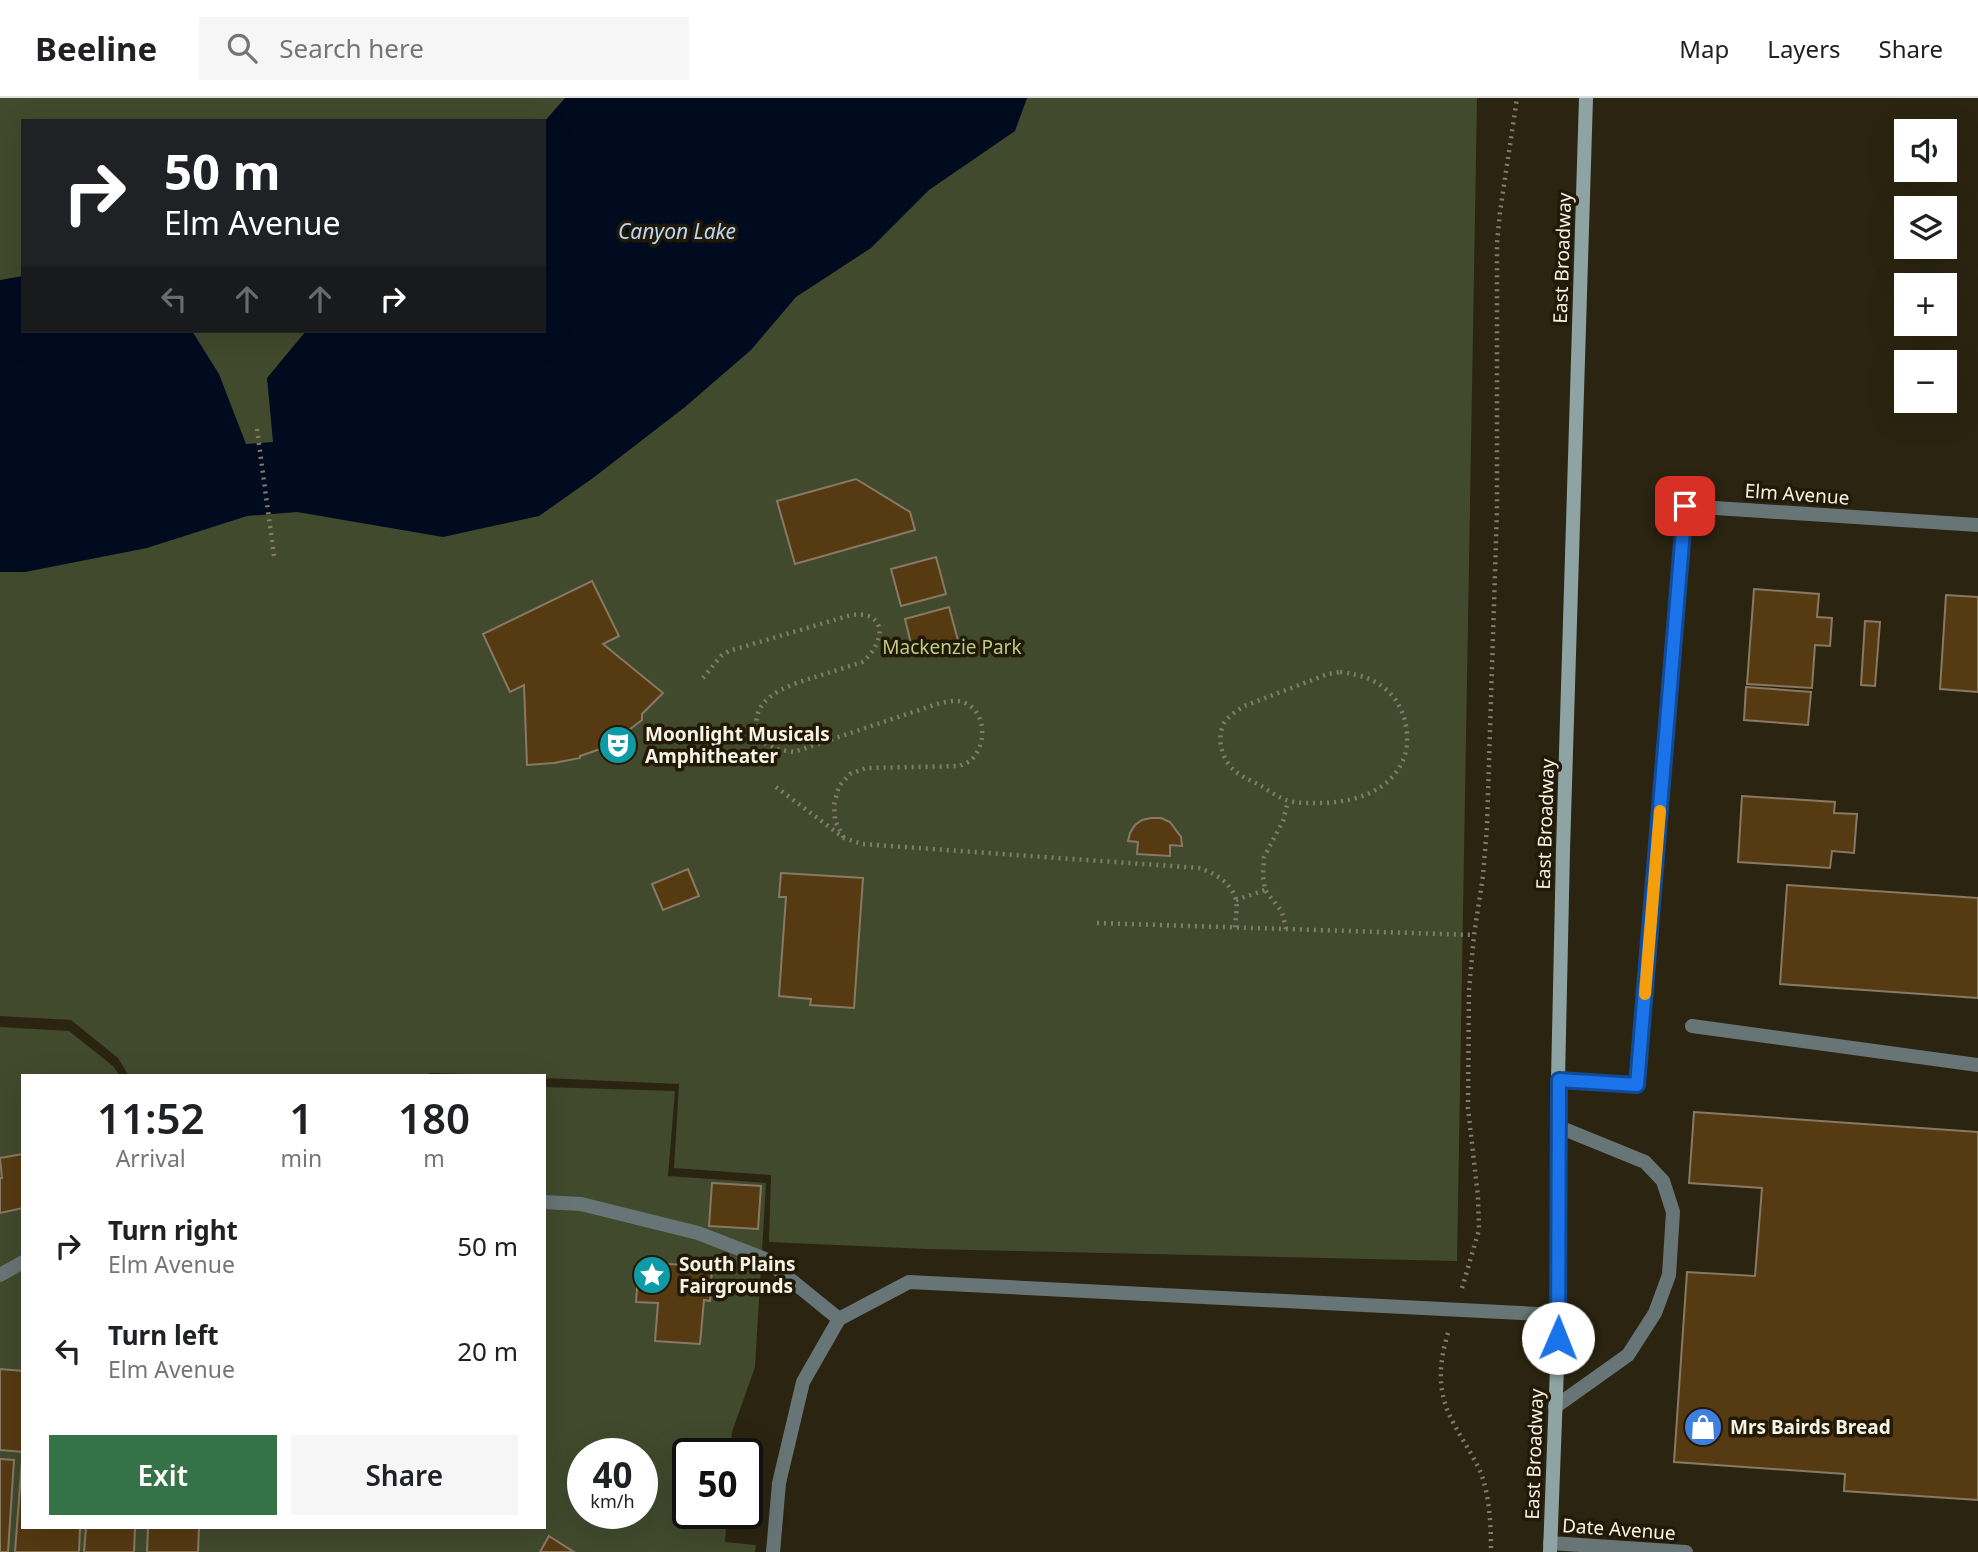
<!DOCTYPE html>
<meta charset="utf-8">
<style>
:root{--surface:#fff;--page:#f6f6f6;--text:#202124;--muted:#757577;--line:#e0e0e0;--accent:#367248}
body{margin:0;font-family:"Noto Sans",sans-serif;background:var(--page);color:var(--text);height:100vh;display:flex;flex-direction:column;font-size:26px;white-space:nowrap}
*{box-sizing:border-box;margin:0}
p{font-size:23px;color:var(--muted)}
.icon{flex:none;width:38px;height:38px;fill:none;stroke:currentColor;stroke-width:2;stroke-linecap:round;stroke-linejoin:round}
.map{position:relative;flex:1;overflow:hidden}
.sheet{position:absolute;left:21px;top:976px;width:525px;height:455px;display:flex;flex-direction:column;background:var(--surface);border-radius:0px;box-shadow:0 7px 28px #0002}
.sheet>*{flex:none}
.hud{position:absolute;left:21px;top:21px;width:525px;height:214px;border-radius:0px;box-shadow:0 7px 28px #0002;background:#202124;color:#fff;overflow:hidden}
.buttons{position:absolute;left:1894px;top:21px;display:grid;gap:14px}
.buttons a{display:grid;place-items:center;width:63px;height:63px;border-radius:0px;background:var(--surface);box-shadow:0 7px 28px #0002;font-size:35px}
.speed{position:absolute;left:567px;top:1340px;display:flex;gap:14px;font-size:35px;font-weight:700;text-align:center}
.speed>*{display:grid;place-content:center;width:91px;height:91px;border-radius:50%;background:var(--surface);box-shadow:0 7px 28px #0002;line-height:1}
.speed small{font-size:18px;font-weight:400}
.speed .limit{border:4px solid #111;border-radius:10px;background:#fff;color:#111}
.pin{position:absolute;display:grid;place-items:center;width:60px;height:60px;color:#fff;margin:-30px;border-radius:14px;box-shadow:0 4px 10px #0006}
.me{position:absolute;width:77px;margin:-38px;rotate:1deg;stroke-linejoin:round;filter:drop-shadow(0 0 5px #0008)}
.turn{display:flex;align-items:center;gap:24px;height:147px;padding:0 28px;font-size:32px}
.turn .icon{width:91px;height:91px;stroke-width:2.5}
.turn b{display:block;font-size:49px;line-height:60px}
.lanes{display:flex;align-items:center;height:66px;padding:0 28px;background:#0003;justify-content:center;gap:35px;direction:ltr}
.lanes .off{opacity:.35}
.eta{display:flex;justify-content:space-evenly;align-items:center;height:119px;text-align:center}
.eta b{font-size:42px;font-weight:600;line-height:49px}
.cta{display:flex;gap:14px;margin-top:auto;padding:14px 28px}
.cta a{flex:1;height:80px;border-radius:0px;background:var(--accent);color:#fff;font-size:28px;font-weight:600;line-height:80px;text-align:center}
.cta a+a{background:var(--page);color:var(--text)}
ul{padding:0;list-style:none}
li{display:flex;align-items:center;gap:21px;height:105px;padding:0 28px}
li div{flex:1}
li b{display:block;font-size:26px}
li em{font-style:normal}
header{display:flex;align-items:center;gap:42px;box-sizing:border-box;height:98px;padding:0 35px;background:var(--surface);border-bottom:2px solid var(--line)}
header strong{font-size:33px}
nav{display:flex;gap:38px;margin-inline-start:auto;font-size:24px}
.search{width:490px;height:63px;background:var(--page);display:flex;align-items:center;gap:18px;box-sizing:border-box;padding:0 24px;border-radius:0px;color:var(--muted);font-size:26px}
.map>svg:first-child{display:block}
.green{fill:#424a2d;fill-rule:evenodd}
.water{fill:#000b20}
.building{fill:#553a12;stroke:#887965;stroke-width:2}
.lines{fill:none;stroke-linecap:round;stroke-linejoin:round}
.path{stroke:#827c6b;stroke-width:4.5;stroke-dasharray:2 5;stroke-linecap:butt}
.lane{stroke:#687576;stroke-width:14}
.street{stroke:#687576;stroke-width:14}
.secondary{stroke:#8ea3a4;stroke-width:14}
.route-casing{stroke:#114b97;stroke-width:18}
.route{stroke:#1a73e8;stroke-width:12}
.slow{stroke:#f59e0b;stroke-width:12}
.labels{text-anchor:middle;stroke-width:7;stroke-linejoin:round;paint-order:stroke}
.street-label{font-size:19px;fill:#f8f3e7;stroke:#221a06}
.park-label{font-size:19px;fill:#bbcd86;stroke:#221a06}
.poi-label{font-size:19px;font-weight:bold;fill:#f8f3e7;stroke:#221a06;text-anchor:start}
.water-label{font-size:21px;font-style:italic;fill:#b7d8f9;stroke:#221a06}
</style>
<header>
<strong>Beeline</strong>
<div class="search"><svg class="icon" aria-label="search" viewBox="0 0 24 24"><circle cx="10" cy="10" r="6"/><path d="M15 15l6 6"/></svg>Search here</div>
<nav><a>Map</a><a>Layers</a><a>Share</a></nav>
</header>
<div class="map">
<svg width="1978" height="1454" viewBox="0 0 1978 1454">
<rect width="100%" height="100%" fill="#2b2410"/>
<!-- green -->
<g class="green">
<path d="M0,0H1477L1457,1163L927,1151L769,1144L771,1077L674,1070L679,986L544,980V978L431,975L419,978H129L118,960L71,922L0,918ZM23,23H544V233H23Z"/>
<path d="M0,929L69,933L113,968L120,978H23V1430H544V989L675,993L668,1078L766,1085L755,1269L732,1334L730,1356H688V1416H727L725,1444L756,1447L755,1454H0ZM583,1356H642V1416H583Z"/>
</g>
<!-- water -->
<polygon class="water" points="565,0 1027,0 1015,33 929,92 871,150 796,199 751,252 685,309 593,380 539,418 443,439 297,414 247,418 147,450 25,474 0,474 0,182 23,178 23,233 192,233 219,276 246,346 273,344 267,280 306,233 544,233 544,24"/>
<!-- building -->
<g class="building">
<polygon points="856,381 910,414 915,432 795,466 777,403"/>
<polygon points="936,459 946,496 901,508 891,471"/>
<polygon points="592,483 619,538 603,546 663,595 642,616 642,622 606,649 580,658 580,660 554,665 527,667 524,587 510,594 483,536"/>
<polygon points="1754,491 1819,496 1817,519 1832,520 1830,548 1815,547 1812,590 1747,586"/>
<polygon points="1946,497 1978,499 1978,594 1940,591"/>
<polygon points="949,509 959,546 914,558 905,521"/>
<polygon points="1865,523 1880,524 1875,588 1861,587"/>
<polygon points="1746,589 1811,594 1808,627 1744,622"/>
<polygon points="1742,698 1835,704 1834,715 1857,716 1854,755 1832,753 1830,770 1738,764"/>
<polygon points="1151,720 1161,720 1170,724 1181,739 1182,748 1170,747 1170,758 1137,756 1138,744 1128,743 1130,735 1135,727 1142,722"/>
<polygon points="688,771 699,798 663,812 652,786"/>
<polygon points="781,775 863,780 854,910 810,907 811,901 779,898 786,799 779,799"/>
<polygon points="1787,787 1978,800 1978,900 1780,886"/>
<polygon points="1694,1014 1978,1034 1978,1402 1844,1393 1845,1376 1674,1364 1687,1174 1755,1178 1762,1090 1689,1085"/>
<polygon points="23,1056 23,1110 0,1115 0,1080 2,1080 0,1060"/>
<polygon points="712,1085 761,1088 758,1131 709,1128"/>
<polygon points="639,1164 712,1169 710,1203 704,1202 700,1246 655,1243 658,1205 636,1204"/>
<polygon points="0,1271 23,1273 23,1354 0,1352"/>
<polygon points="0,1361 14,1362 8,1454 0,1454"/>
<polygon points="22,1362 23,1430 80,1430 79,1454 15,1454"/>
<polygon points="86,1430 135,1430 134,1454 84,1454"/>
<polygon points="148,1430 199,1430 198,1454 147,1454"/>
<polygon points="549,1438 574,1454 540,1454"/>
</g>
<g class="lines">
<!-- path -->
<g class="path">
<polyline points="257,331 274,458"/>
<path d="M1340,574C1363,577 1380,582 1395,601C1406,616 1410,639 1405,657C1392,696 1349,706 1313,705C1304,705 1294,705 1286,702C1278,699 1271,694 1263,689C1255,684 1243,680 1235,673C1222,662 1216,641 1224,625C1228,618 1237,613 1244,608L1328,576Z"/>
<path d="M703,580L721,558L729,553L851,517C889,512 885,546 862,564C847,569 831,574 815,579C784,589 744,601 760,643L776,651L794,654L937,606C946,604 957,601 965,605C987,614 987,649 970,663C967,665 963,666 960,668L866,670L850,676L839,688L834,707L835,723L844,740"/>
<path d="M776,689L844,740L862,746L1199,770C1214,775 1231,784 1236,802C1238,810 1235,822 1235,830"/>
<polyline points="1236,802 1265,792"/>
<polyline points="1097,825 1474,837"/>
<polyline points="1286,831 1282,814 1265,792 1263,779 1264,759 1283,723 1288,703"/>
<polyline points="1462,1190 1479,1132 1478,1099 1468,1010 1469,892 1474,837 1483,778 1487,728 1497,411 1497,145 1500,114 1517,0"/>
<path d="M1448,1235C1439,1265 1437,1292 1451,1320C1460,1340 1474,1357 1482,1378C1490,1402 1491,1429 1491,1454"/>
</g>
<!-- lane -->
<g class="lane">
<polyline points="1692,928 1978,967"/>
<polyline points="544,1104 581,1106 698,1135 765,1161 839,1221"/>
<polyline points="0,1177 23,1164"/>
<polyline points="1555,1309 1628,1257 1655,1215 1669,1177 1673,1114 1663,1083 1645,1064 1559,1029"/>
<polyline points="773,1454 779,1385 803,1284 839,1221 909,1184 1559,1217"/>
</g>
<!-- street -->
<g class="street">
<polyline points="1558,982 1637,987 1685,408 1978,427"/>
<polyline points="1550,1445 1686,1454"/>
</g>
<!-- secondary -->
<polyline class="secondary" points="1550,1454 1559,1217 1558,982 1563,752 1586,0"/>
</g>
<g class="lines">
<defs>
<polyline id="route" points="1558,1240 1559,982 1637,987 1685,408"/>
</defs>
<!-- route casing -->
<use href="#route" class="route-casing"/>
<!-- route -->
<use href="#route" class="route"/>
<!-- slow -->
<polyline class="slow" points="1645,896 1660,713"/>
</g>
<!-- icons -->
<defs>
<symbol id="theatre-disc" viewBox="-11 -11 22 22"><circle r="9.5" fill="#0f9aa8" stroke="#221a06"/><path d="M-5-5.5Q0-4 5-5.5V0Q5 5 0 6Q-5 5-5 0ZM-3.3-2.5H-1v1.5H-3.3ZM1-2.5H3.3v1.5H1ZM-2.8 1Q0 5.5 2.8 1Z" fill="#fff"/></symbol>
<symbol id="sight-disc" viewBox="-11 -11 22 22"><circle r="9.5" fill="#0f9aa8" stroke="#221a06"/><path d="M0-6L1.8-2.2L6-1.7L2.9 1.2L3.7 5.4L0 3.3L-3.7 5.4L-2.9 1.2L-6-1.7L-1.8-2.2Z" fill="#fff"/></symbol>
<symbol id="shop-disc" viewBox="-11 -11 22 22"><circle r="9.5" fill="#3f7fe0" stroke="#221a06"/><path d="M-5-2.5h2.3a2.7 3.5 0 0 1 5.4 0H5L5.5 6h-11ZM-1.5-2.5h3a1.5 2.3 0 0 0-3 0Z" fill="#fff"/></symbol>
</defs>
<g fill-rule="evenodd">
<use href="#theatre-disc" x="596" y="625" width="44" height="44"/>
<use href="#sight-disc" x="630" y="1155" width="44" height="44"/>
<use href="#shop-disc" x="1681" y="1307" width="44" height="44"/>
</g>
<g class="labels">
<!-- street labels -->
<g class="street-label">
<text transform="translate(1562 160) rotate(-88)" y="7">East Broadway</text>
<text transform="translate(1797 396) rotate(4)" y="7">Elm Avenue</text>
<text transform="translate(1545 726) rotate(-88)" y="7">East Broadway</text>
<text transform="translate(1534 1356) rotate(-88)" y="7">East Broadway</text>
<text transform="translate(1619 1431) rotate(4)" y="7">Date Avenue</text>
</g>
<!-- park labels -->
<g class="park-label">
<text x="952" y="556">Mackenzie Park</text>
</g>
<!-- poi labels -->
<g class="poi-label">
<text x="645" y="643">Moonlight Musicals<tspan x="645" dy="22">Amphitheater</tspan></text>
<text x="679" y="1173">South Plains<tspan x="679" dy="22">Fairgrounds</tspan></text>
<text x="1730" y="1336">Mrs Bairds Bread</text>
</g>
<!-- water labels -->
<g class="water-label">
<text x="677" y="141">Canyon Lake</text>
</g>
</g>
</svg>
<div class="buttons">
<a><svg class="icon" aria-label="sound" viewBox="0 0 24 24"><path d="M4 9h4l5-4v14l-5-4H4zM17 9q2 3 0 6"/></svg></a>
<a><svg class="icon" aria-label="layers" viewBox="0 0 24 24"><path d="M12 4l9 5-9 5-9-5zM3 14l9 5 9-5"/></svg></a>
<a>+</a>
<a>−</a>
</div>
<div class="speed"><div>40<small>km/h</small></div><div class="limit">50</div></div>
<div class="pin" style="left:1685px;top:408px;background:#d93025"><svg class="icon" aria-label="arrive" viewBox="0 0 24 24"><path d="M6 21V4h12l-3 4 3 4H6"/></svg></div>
<svg class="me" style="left:1558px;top:1240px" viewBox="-20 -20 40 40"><circle r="19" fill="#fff"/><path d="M0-13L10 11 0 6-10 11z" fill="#1a73e8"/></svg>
<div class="hud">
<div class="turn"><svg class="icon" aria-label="right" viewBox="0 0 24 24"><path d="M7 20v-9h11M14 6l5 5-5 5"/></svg><div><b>50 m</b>Elm Avenue</div></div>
<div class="lanes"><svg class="icon off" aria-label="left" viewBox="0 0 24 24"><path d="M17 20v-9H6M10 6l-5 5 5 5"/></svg><svg class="icon off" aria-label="ahead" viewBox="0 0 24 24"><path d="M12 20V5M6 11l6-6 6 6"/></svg><svg class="icon off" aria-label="ahead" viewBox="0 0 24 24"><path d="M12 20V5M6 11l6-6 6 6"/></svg><svg class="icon" aria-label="right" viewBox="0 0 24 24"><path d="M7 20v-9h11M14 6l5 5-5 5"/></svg></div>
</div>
<section class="sheet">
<div class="eta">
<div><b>11:52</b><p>Arrival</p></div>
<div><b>1</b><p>min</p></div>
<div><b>180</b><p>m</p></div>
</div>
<ul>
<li><svg class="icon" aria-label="right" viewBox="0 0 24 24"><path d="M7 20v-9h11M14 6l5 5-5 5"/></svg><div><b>Turn right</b><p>Elm Avenue</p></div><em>50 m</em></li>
<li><svg class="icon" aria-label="left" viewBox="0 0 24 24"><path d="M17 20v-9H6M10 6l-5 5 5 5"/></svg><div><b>Turn left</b><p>Elm Avenue</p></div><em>20 m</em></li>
</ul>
<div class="cta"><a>Exit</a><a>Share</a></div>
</section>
</div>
